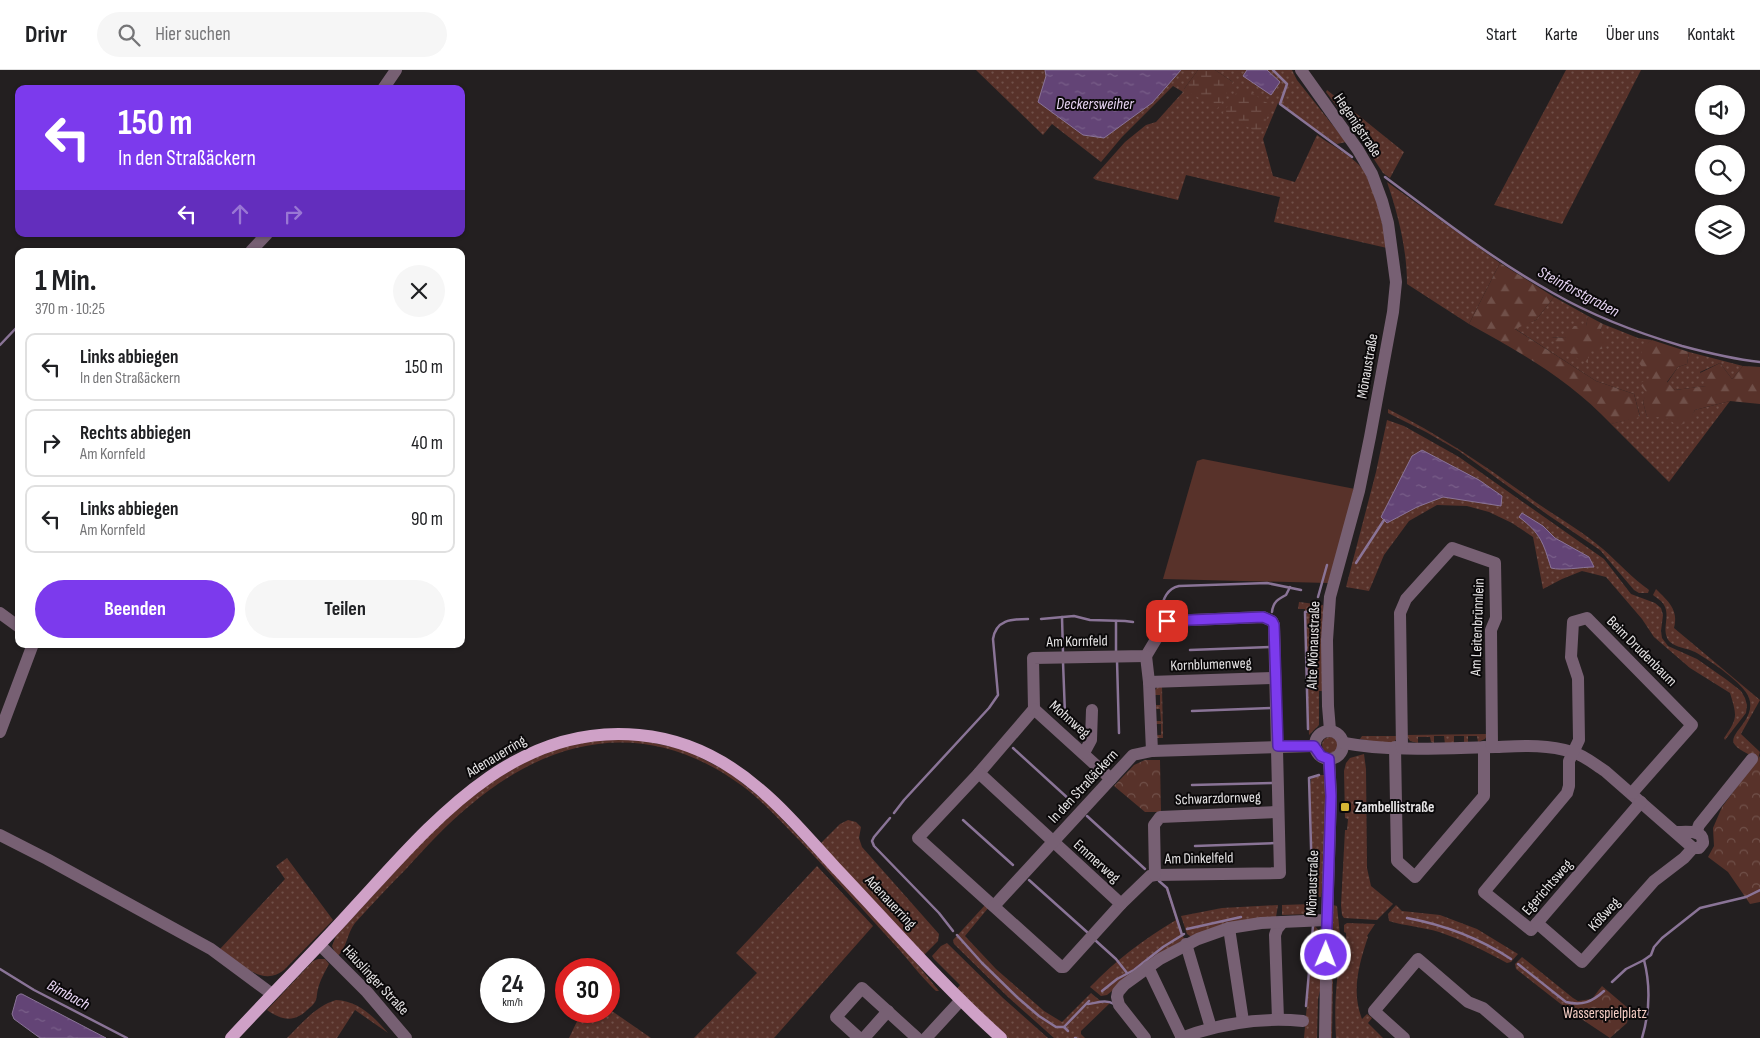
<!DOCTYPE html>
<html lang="de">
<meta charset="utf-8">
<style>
:root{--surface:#fff;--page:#f6f6f6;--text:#202124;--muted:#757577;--line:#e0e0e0;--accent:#7c3aed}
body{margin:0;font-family:"Sofia Sans Condensed",sans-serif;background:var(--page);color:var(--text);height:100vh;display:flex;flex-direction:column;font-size:19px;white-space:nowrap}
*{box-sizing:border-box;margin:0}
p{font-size:16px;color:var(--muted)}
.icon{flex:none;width:28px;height:28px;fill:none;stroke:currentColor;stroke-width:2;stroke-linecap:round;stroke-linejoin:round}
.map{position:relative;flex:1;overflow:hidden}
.drawer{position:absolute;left:15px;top:178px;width:450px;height:400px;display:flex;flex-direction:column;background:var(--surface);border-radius:10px;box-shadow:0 1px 4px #0004}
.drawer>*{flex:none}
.banner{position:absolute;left:15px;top:15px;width:450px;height:152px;border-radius:10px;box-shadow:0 1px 4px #0004;background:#7c3aed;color:#fff;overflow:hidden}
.buttons{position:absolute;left:1695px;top:15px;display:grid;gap:10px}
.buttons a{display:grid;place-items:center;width:50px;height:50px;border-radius:50%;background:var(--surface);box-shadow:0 1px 4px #0004;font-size:25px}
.speed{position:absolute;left:480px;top:888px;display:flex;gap:10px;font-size:25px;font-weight:700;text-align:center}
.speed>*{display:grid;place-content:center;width:65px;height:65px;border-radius:50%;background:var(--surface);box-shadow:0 1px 4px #0004;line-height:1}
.speed small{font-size:12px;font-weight:400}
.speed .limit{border:8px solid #d22;background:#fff;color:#111}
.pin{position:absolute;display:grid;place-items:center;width:42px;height:42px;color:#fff;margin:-21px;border-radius:10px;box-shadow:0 2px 8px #0006}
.me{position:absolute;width:55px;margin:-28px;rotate:1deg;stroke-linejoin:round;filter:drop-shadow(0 0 4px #0008)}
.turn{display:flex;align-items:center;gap:18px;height:105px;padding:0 20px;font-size:22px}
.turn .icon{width:65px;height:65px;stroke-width:2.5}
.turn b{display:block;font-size:35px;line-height:42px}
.lanes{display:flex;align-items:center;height:48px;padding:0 20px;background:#0003;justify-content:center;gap:25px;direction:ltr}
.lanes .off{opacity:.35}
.round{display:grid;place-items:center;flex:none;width:52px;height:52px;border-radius:26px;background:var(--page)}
.headline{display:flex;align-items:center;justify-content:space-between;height:85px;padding:0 20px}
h1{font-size:30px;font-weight:700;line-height:38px}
.cta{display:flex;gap:10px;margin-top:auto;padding:10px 20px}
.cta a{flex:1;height:58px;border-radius:30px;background:var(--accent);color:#fff;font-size:20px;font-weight:700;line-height:58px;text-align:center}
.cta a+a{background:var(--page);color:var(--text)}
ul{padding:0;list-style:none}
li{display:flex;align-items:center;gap:15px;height:68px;margin:0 10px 8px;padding:0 10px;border:2px solid var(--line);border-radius:10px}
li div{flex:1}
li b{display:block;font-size:19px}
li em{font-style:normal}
header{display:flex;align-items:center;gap:30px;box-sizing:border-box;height:70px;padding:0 25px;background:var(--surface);border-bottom:1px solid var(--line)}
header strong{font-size:24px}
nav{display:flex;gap:28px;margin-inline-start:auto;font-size:18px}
.search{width:350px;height:45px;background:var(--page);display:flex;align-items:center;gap:12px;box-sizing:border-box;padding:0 18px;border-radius:28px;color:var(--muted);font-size:19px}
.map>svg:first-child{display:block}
.grass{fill:url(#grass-dots)}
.forest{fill:url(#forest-firs)}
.wetland{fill:url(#wetland-marsh)}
.park{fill:url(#park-crowns)}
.garden{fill:#58322a}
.water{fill:url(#water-ripples);stroke:#8a7497}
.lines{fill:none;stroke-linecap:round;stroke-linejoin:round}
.stream{stroke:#8a7497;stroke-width:2.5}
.minor{stroke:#776073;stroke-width:12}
.major{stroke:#cfa1c7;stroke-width:12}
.route-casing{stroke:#51269a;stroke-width:12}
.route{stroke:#7c3aed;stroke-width:9}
.poi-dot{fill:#d6b534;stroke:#0b090a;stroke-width:2}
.labels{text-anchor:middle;stroke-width:4;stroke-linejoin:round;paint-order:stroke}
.street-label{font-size:15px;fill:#e6e4e5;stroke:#0b090a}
.poi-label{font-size:15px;font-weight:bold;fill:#e6e4e5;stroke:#0b090a;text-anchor:start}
.park-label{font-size:15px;fill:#f5cdc4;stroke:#0b090a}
.water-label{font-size:16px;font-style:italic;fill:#e8d5f4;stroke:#0b090a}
</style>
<header>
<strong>Drivr</strong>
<div class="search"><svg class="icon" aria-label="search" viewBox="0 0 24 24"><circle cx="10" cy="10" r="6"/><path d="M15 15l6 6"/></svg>Hier suchen</div>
<nav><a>Start</a><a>Karte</a><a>Über uns</a><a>Kontakt</a></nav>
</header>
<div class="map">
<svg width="1760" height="968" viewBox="0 0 1760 968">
<defs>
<pattern id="grass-dots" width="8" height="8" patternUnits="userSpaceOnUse" patternTransform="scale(1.25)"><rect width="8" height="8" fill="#58322a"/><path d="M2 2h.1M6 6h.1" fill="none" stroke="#705049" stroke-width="1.8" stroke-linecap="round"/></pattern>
<pattern id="forest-firs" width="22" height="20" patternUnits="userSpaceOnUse" patternTransform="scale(1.25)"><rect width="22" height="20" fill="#58322a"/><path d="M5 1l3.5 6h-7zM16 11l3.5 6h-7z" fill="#705049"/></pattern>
<pattern id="wetland-marsh" width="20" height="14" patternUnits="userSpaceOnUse" patternTransform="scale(1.25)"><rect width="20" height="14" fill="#58322a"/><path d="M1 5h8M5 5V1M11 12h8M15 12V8" fill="none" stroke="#705049"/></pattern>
<pattern id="park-crowns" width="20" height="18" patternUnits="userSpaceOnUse" patternTransform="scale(1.25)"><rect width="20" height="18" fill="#58322a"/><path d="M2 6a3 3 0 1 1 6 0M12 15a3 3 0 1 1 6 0" fill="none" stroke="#705049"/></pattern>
<pattern id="water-ripples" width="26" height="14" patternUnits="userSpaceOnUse" patternTransform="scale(1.25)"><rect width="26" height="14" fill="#634476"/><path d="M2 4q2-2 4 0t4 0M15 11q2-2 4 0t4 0" fill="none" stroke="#795f89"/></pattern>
</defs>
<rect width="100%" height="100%" fill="#231f20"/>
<!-- grass -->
<g class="grass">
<path d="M976,0H1045L1046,6L1152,33L1181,0H1198L1184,19L1233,12L1215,0H1247L1243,6L1280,12L1267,0H1292L1297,10L1346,72L1337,74L1278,33L1263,69L1273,106L1295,112L1317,65C1331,75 1349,84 1361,97C1377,114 1382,155 1387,178L1274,152L1280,127L1186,105L1178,130L1096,110L1093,108L1125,72L1146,55L1156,52L1183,22L1173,16L1122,67L1101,92L1052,54L1043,65Z"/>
<polygon points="1566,0 1641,0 1562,154 1494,135"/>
<polygon points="1327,20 1404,82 1390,108 1383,103 1355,60 1326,22"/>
<path d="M1387,112L1500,193L1469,254L1407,214C1407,179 1398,144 1387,112Z"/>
<polygon points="1554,227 1588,246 1586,257 1565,268 1550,267 1588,279 1600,261 1603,254 1638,268 1652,270 1643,277 1652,310 1643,332 1647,347 1665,347 1689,351 1695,340 1730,331 1669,412 1611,354 1640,346 1634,324 1596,311 1514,258 1536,250"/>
<polygon points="1689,282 1743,296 1732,309 1720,293 1700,302 1707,316 1675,320 1667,313 1678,297 1687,294"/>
<path d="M1388,339C1440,365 1487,397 1534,431C1557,447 1582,461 1603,479C1619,493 1632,508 1649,520L1648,523H1639L1634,520L1600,480L1548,445L1459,381L1426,362L1388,343Z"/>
<path d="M1387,350L1404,356L1459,387L1604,489L1631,524L1655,533L1661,538L1663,545L1661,561L1662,568L1668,576L1697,589L1727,610L1741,621L1745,628L1747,635L1746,643L1725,670L1724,668C1738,648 1737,646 1730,623L1690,598L1654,567L1642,549L1606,507L1582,501L1562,509L1543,519L1533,467L1512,453L1489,442L1467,436L1437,435L1409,451L1384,485L1369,521L1346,517L1376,402Z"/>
<path d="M1656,519C1668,531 1679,540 1674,558L1760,630L1741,664L1760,682L1758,689C1751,685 1740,681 1735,675C1726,664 1757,650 1749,628C1745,614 1708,589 1695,582C1687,578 1677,578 1670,572C1660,561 1671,547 1664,535C1662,531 1657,528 1653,525Z"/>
<polygon points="1299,532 1323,535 1323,621 1319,621 1319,655 1309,665 1305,543 1311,542 1312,545 1319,545 1320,537 1313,536 1311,541 1305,541 1305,539 1298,539"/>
<path d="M1162,615L1163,668H1156V665H1161V654H1155V651H1161L1160,639H1154V635H1160V625H1154C1154,620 1157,616 1162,615Z"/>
<polygon points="1488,664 1485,669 1478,672 1477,666 1468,666 1468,672 1464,672 1464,666 1454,666 1454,674 1445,674 1444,666 1434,666 1434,673 1431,672 1430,667 1418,667 1418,673 1410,671 1406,665"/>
<polygon points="1362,666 1399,666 1393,673 1381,673 1360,669"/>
<circle cx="1330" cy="675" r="8"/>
<path d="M635,669L686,680L728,702L767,733L904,878L939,921H936C921,907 908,889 894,874C863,840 833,806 801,772C782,753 763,731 741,715C648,647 552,665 468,737C446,755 426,777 407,798C389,816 372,834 355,853C347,863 347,878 337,887L332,876L336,866L417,777L460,735L521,691L586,670Z"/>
<polygon points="1364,684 1366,699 1367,798 1371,816 1393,834 1377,850 1344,848 1342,845 1341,835 1345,760 1347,760 1348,749 1345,748 1344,701 1346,693 1350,688"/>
<polygon points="1318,705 1324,705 1327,743 1324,805 1321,827 1316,827 1317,838 1314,843 1310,716 1311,709"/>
<polygon points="848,750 856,752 861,757 859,768 862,777 939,864 938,871 924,885 820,774 840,754"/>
<path d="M287,788L333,850L284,900C262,918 239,892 220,879L285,809L276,796Z"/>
<polygon points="817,796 873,856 774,968 694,968 757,903 736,883"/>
<path d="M1167,818L1184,869L1132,905L1107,925L1101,926L1090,917C1116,890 1144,869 1176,850L1166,819Z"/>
<polygon points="986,834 989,837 965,866 996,899 1044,941 1062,952 1091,923 1103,933 1110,933 1081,961 1081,964 1085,968 1054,968 1008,927 954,874 953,870"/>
<polygon points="1312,834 1312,844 1282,845 1282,835"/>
<polygon points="1278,835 1276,847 1193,868 1187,864 1181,846 1222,838"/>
<polygon points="1333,835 1337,836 1340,865 1336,882 1333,905 1332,968 1330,968"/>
<path d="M1396,835L1402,841L1440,845L1477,859L1518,884L1511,892L1507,893C1485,881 1463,870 1439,862C1423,857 1405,856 1389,851L1388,844Z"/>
<path d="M1347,853L1375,854L1367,866L1368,867C1359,894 1351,921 1362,949L1367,944L1372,948L1368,953L1383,968H1336C1334,936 1336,902 1344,870L1346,871V863L1344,862V855Z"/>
<polygon points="1314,855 1320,862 1322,900 1322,912 1318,929 1317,968 1304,968"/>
<polygon points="947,873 1003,928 1048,968 1008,968 956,920 960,915 934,889 932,886 941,876"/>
<path d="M1522,887L1573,928L1578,931L1591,929C1586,936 1582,937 1574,936L1571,942L1516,899L1515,894Z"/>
<path d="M318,889H325L329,894C325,902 320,910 318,919C317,922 317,926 316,930C314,935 309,938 305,942C292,953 280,949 267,940L313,891Z"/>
<path d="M336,930C359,931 374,947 388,963L355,940L337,968H287C302,953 316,936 336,930Z"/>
<polygon points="609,939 651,968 569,968 582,941 609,941"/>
</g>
<!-- forest -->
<g class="forest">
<path d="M1500,193L1554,227L1536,250L1515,259L1596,311L1634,324L1640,347L1611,354C1570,310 1520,282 1469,254Z"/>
<polygon points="1588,246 1603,254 1600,261 1607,271 1602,279 1588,280 1588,293 1578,289 1549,267 1565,268 1574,256 1586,256"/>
<polygon points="1652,270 1689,282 1687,294 1678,297 1667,312 1675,320 1706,316 1700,303 1720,293 1732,309 1743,296 1760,297 1760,334 1730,331 1695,340 1690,351 1678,356 1665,347 1647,347 1643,332 1646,322 1639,313 1651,309 1639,293 1643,276"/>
</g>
<!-- wetland -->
<g class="wetland">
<polygon points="1198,0 1215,0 1233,12 1217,39 1184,19"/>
<polygon points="1241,16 1272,36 1260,64 1223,43"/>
</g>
<!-- park -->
<g class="park">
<polygon points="1760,686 1760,832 1750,834 1728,802 1708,787 1714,776 1713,758 1722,737"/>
<polygon points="1145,690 1160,690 1161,742 1145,742 1114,716 1134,695"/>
<path d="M1602,916L1629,939L1627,953L1610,968L1571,942L1574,936C1589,937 1593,927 1602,916Z"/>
</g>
<!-- garden -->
<polygon class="garden" points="1203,389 1355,419 1328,513 1163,509 1197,391"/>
<!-- water -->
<g class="water">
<polygon points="1045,0 1181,0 1152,33 1104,68 1083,65 1038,32 1046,6"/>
<polygon points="1247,0 1267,0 1280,12 1271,25 1243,6"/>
<polygon points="1422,380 1479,410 1502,426 1501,436 1443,427 1417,437 1387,453 1381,447 1412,386"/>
<path d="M1522,443L1543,456L1555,468L1589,487L1594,497C1581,497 1562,501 1551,498C1543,472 1541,464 1519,447Z"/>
<polygon points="20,924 22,924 106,968 40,968 14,949 12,944 17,926"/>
</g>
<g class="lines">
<!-- stream -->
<g class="stream">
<polyline points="1273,0 1287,14 1280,34 1352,87"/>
<path d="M1385,107C1439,147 1493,190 1553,223C1593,246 1638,263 1682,276C1708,283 1733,289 1760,292"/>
<polyline points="0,275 19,255"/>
<polyline points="1356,493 1384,450"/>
<polyline points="1318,527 1327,495"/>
<path d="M1272,542C1273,532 1278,529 1286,525L1290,517"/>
<path d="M1159,544C1163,532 1165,519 1179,516L1267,513L1301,520"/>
<polyline points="1062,547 1063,583"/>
<polyline points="1041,549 1074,546 1090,550 1125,551 1133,552"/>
<polyline points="1116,551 1116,582"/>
<polyline points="1190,580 1270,577"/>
<polyline points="1117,590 1119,663"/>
<polyline points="1063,592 1065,644"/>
<polyline points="1192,641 1271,638"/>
<polyline points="1308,659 1305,542 1315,540 1316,536"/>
<polyline points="1013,678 1071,731"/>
<polyline points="1192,715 1273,713"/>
<path d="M894,743L904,730L989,638L998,625L993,569C996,550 1011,549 1028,549"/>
<polyline points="1087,746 1145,799"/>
<polyline points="890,748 874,767 872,771 874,776 939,843 953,861"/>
<polyline points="963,750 1013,795"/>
<polyline points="1195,776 1276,773"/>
<polyline points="1029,810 1087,862"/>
<polyline points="1159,811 1167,818 1182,865"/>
<polyline points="1313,843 1309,708 1319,705"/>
<path d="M1407,848C1445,855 1479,868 1511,889"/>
<polyline points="1187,859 1241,847"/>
<polyline points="957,865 982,893 1018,928 1039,946 1056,957 1064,957 1089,931"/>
<polyline points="1095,870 1116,889 1127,903"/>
<path d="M1518,894L1566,932C1582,936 1592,932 1604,921"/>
<polyline points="0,899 34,920 127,968"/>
<polyline points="1612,912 1626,899 1644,890 1651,885 1654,877 1662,868 1700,838 1746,827 1760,820"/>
<polyline points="1102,921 1117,909 1134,900 1163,877 1184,864"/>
<path d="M1088,934C1097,933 1106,929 1114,934"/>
<polyline points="1306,936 1313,856"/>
<polyline points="1064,957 1068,961"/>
<polyline points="1075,968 1076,968"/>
<path d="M1642,968C1650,941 1651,917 1644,890"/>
</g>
<!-- minor -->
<g class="minor">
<polyline points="1301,0 1358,80 1372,104 1382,131 1388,153 1396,212 1393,242 1370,367 1359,421 1330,527 1327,570 1328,636 1330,660"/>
<polyline points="383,19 396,0"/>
<polyline points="251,181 267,164"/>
<polyline points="0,543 19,557"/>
<polygon points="1263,547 1272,551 1274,555 1280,803 1155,805 1150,806 1121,834 1064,897 1061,897 918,768 979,703 1034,639 1033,588 1146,586 1167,551"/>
<polyline points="1146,586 1149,612 1152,681"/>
<polyline points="1149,612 1275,608"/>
<polyline points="1034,639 1111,709"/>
<circle cx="1329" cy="675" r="14"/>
<polyline points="0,662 33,574"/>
<path d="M1344,673C1393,682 1446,678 1496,677C1521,676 1547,674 1572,682C1584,685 1594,694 1605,701L1693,778H1699L1703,773C1704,759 1687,762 1676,762"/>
<polyline points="1395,677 1397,791 1415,807 1484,726 1484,677"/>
<polyline points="1402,678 1400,543 1406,529 1452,478 1495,493 1496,548 1491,560 1492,677"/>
<polyline points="1084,683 1091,670 1092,640"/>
<polyline points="979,703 1121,834"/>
<polyline points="1632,723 1692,655 1587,548 1573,552 1571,587 1578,608 1579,670 1569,691 1569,716 1567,723 1484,822 1531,860 1641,732"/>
<polyline points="1696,763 1699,755 1752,689"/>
<polyline points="0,765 47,789 211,879 272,924"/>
<polyline points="1155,805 1154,755 1160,747 1278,742"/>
<polyline points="994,836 1133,685 1152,681 1314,676"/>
<polyline points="1537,853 1582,892 1654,811 1684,788 1693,778"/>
<polyline points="1229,858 1243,951"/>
<polyline points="1186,874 1211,958"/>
<polyline points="320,875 367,922 406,968"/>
<polyline points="1148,897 1182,968"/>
<polyline points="1278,949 1275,865 1277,859 1282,853"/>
<polyline points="859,968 836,947 862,918 917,968"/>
<polyline points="864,968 888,941"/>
<polyline points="926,968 961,930"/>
<polyline points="1145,968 1119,935 1117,927 1118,922 1124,915 1160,889 1198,869 1229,858 1261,853 1327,850"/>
<path d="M1181,968C1221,953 1260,947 1303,951"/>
<polyline points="1325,968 1327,850 1331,726 1329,689"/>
<polyline points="1404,968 1374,941 1418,889 1468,932 1483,938 1518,968"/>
</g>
<!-- major -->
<path class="major" d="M231,968C270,926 311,885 349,843C428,758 510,652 639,665C683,669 723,688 757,717C786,741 810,770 835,797C890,855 942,915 1001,968"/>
</g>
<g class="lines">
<defs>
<polyline id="route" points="1167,551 1263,547 1272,551 1274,555 1278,676 1314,676 1321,686 1329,689 1331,726 1326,885"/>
</defs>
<!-- route casing -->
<use href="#route" class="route-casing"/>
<!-- route -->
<use href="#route" class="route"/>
</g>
<!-- markers -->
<rect class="poi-dot" x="1340" y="732" width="10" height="10" rx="2.5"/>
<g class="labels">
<!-- street labels -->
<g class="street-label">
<text transform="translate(1358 55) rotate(56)" y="5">Hegenigstraße</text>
<text transform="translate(1367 296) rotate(-80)" y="5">Mönaustraße</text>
<text transform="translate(1477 557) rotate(-88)" y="5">Am Leitenbrünnlein</text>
<text transform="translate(1077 571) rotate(-1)" y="5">Am Kornfeld</text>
<text transform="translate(1313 575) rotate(-88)" y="5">Alte Mönaustraße</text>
<text transform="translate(1642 581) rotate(45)" y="5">Beim Drudenbaum</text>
<text transform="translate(1211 594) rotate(-2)" y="5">Kornblumenweg</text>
<text transform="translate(1070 649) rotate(41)" y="5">Mohnweg</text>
<text transform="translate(496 686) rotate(-31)" y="5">Adenauerring</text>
<text transform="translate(1083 716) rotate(-47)" y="5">In den Straßäckern</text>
<text transform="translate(1218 728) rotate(-2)" y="5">Schwarzdornweg</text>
<text transform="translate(1199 788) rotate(-1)" y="5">Am Dinkelfeld</text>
<text transform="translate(1097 791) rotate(42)" y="5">Emmerweg</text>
<text transform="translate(1312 813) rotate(-88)" y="5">Mönaustraße</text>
<text transform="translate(1547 817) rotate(-49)" y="5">Egerichtsweg</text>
<text transform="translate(891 832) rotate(47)" y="5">Adenauerring</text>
<text transform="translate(1604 844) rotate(-48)" y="5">Kößweg</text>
<text transform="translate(376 910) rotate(47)" y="5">Häuslinger Straße</text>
</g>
<!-- poi labels -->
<g class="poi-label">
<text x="1355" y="742">Zambellistraße</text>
</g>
<!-- park labels -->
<g class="park-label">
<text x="1605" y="948">Wasserspielplatz</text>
</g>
<!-- water labels -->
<g class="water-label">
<text x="1095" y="39">Deckersweiher</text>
<text transform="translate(1579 221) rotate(28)" y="6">Steinforstgraben</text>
<text transform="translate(69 924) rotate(29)" y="6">Bimbach</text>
</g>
</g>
</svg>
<div class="buttons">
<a><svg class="icon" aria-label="sound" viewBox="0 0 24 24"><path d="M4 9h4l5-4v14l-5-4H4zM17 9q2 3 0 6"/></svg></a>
<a><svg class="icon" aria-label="search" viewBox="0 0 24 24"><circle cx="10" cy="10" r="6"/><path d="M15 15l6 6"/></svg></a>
<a><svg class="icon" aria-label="layers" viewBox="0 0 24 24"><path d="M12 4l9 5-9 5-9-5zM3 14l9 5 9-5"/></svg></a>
</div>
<div class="speed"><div>24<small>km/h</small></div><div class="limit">30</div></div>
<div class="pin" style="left:1167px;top:551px;background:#d93025"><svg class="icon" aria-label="arrive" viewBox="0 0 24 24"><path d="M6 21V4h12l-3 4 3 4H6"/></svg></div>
<svg class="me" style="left:1326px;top:885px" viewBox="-20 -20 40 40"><circle r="17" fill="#7c3aed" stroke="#fff" stroke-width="3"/><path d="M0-11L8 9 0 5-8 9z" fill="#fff"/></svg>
<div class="banner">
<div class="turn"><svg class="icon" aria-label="left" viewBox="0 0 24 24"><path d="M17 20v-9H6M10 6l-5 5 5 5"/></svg><div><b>150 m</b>In den Straßäckern</div></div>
<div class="lanes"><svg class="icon" aria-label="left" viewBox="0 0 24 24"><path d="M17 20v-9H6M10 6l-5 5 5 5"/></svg><svg class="icon off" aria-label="ahead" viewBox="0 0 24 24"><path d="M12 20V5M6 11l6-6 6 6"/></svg><svg class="icon off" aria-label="right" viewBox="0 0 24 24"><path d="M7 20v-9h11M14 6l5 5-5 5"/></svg></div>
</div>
<section class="drawer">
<div class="headline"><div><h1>1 Min.</h1><p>370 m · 10:25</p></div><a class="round"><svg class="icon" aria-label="close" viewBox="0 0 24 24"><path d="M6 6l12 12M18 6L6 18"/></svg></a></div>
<ul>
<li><svg class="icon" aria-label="left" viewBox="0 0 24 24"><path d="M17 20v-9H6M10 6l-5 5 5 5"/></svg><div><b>Links abbiegen</b><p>In den Straßäckern</p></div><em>150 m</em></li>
<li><svg class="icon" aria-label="right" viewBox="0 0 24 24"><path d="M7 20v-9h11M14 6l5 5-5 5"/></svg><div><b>Rechts abbiegen</b><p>Am Kornfeld</p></div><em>40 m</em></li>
<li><svg class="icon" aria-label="left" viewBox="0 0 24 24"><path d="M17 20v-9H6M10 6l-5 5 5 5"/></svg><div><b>Links abbiegen</b><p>Am Kornfeld</p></div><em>90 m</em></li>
</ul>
<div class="cta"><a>Beenden</a><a>Teilen</a></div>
</section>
</div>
